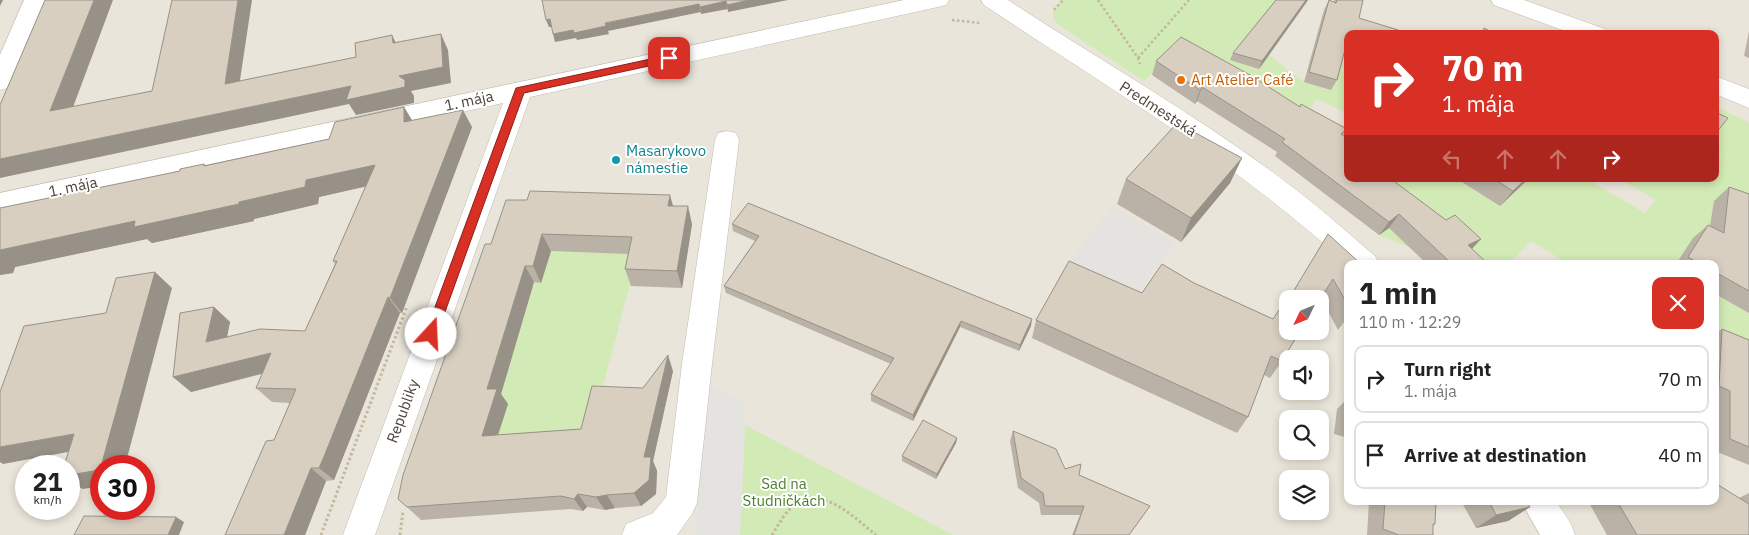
<!DOCTYPE html>
<meta charset="utf-8">
<style>
:root{--surface:#fff;--page:#f2f2f2;--text:#222;--muted:#767676;--line:#e0e0e0}
body{margin:0;font-family:"IBM Plex Sans",sans-serif;background:var(--page);color:var(--text);height:100vh;display:flex;flex-direction:column;font-size:19px;white-space:nowrap}
*{box-sizing:border-box;margin:0}
p{font-size:16px;color:var(--muted)}
.icon{flex:none;width:28px;height:28px;fill:none;stroke:currentColor;stroke-width:2;stroke-linecap:round;stroke-linejoin:round}
.map{position:relative;flex:1;overflow:hidden}
.panel{position:absolute;left:1344px;top:260px;width:375px;height:245px;display:flex;flex-direction:column;background:var(--surface);border-radius:10px;box-shadow:0 2px 8px #0003}
.panel>*{flex:none}
.banner{position:absolute;left:1344px;top:30px;width:375px;height:152px;border-radius:10px;box-shadow:0 2px 8px #0003;background:#d93025;color:#fff;overflow:hidden}
.needle{width:32px;rotate:227deg}
.controls{position:absolute;left:1279px;top:290px;display:grid;gap:10px}
.controls a{display:grid;place-items:center;width:50px;height:50px;border-radius:10px;background:var(--surface);box-shadow:0 2px 8px #0003;font-size:25px}
.speed{position:absolute;left:15px;top:455px;display:flex;gap:10px;font-size:25px;font-weight:700;text-align:center}
.speed>*{display:grid;place-content:center;width:65px;height:65px;border-radius:50%;background:var(--surface);box-shadow:0 2px 8px #0003;line-height:1}
.speed small{font-size:12px;font-weight:400}
.speed .limit{border:8px solid #d22;background:#fff;color:#111}
.pin{position:absolute;display:grid;place-items:center;width:42px;height:42px;color:#fff;margin:-21px;border-radius:10px;box-shadow:0 2px 8px #0006}
.me{position:absolute;width:55px;margin:-28px;rotate:20deg;stroke-linejoin:round;filter:drop-shadow(0 0 4px #0008)}
.turn{display:flex;align-items:center;gap:18px;height:105px;padding:0 15px;font-size:22px}
.turn .icon{width:65px;height:65px;stroke-width:2.5}
.turn b{display:block;font-size:35px;line-height:42px}
.lanes{display:flex;align-items:center;height:48px;padding:0 15px;background:#0003;justify-content:center;gap:25px;direction:ltr}
.lanes .off{opacity:.35}
.round{display:grid;place-items:center;flex:none;width:52px;height:52px;border-radius:10px;background:var(--page)}
.overview{display:flex;align-items:center;justify-content:space-between;height:85px;padding:0 15px}
h1{font-size:30px;font-weight:700;line-height:38px}
ul{padding:0;list-style:none}
li{display:flex;align-items:center;gap:15px;height:68px;margin:0 10px 8px;padding:0 5px;border:2px solid var(--line);border-radius:10px}
li div{flex:1}
li b{display:block;font-size:19px}
li em{font-style:normal}
.map>svg:first-child{display:block}
.residential{fill:#eae5da;fill-rule:evenodd}
.green{fill:#d2eab5}
.parking{fill:#e5e3e0}
.lines{fill:none;stroke-linecap:round;stroke-linejoin:round}
.minor-casing{stroke:#c2bbae;stroke-width:1}
.path-far1{stroke:#c4b79f;stroke-width:2.5;stroke-dasharray:2.5 2.5;stroke-linecap:butt}
.path{stroke:#c4b79f;stroke-width:3;stroke-dasharray:2.5 2.5;stroke-linecap:butt}
.minor{fill:#fff;fill-rule:evenodd}
.wall{fill:#bab2a6}
.shaded-wall{fill:#979187}
.building{fill:#d8cfc1;stroke:#979187}
.route{fill:#d93025;stroke:#8d1f18}
.food-dot{fill:#e8710a;stroke:#fff;stroke-width:2}
.culture-dot{fill:#0f9aa8;stroke:#fff;stroke-width:2}
.labels{text-anchor:middle;stroke-width:4;stroke-linejoin:round;paint-order:stroke}
.food-label{font-size:15px;fill:#c56008;stroke:#fff;text-anchor:start}
.street-label{font-size:15px;fill:#4b4439;stroke:#fff}
.culture-label{font-size:15px;fill:#0d838f;stroke:#fff;text-anchor:start}
.park-label{font-size:15px;fill:#4a7f2a;stroke:#fff}
</style>
<div class="map">
<svg width="1749" height="535" viewBox="0 0 1749 535">
<rect width="100%" height="100%" fill="#f6f3ec"/>
<!-- residential -->
<path class="residential" d="M0,0H1749V535H0ZM1348,34H1715V179H1348ZM1348,264H1715V501H1348ZM1288,299H1320V331H1288ZM1288,359H1320V391H1288ZM1288,419H1320V451H1288ZM26,466H69V509H26ZM101,466H144V509H101ZM1288,479H1320V511H1288Z"/>
<!-- green -->
<g class="green">
<path d="M1063,0H1279L1269,55L1304,82L1347,36V113L1316,99L1301,126L1181,48L1144,81L1057,24C1050,14 1054,6 1063,0Z"/>
<polygon points="1715,106 1749,123 1749,213 1708,246 1676,264 1568,264 1531,241 1509,264 1463,264 1444,229 1409,247 1379,235 1367,179 1587,179 1645,213 1656,200 1620,179 1715,179 1715,167 1722,159 1715,156 1715,148 1721,140 1715,136"/>
<polygon points="551,251 638,254 599,401 598,434 491,457 507,405 498,404 534,282 541,282"/>
<polygon points="1715,294 1749,313 1749,368 1723,348 1715,346"/>
<polygon points="745,425 953,535 740,535"/>
</g>
<!-- parking -->
<g class="parking">
<polygon points="1113,207 1175,243 1128,307 1062,271"/>
<polygon points="702,381 743,401 745,425 740,535 696,535"/>
</g>
<g class="lines">
<defs>
<g id="minor">
<polygon points="24,0 46,0 12,82 8,88 0,90 0,55"/>
<polygon points="904,0 949,0 946,5 938,7 530,97 375,535 343,535 503,103 0,213 0,193"/>
<path d="M981,0H1008C1101,61 1199,116 1287,183C1318,206 1346,231 1375,256L1379,264L1348,265C1237,163 1108,88 984,5Z"/>
<polygon points="1491,0 1524,0 1605,29 1608,34 1573,34 1494,5"/>
<polygon points="1715,76 1749,89 1749,108 1715,94"/>
<polygon points="727,131 736,133 739,140 712,364 697,503 692,514 677,535 622,535 626,524 653,513 666,497 682,364 715,140 718,133"/>
<polygon points="1521,501 1556,501 1571,524 1575,535 1540,535"/>
</g>
</defs>
<!-- minor casing -->
<use href="#minor" class="minor-casing"/>
<!-- path-far1 -->
<g class="path-far1">
<polyline points="1098,0 1138,58 1140,64"/>
<polyline points="1054,10 1063,0"/>
<polyline points="952,20 980,23"/>
<polyline points="1138,58 1189,0"/>
</g>
<!-- path -->
<g class="path">
<polyline points="321,535 407,306"/>
<polyline points="400,535 403,511"/>
<path d="M772,535C779,524 785,512 795,504C823,485 856,519 876,535"/>
</g>
<!-- minor -->
<use href="#minor" class="minor"/>
</g>
<!-- wall -->
<g class="wall">
<polygon points="1276,0 1308,0 1259,69 1230,60 1233,53"/>
<polygon points="1329,0 1334,2 1334,0 1363,0 1348,34 1348,54 1344,53 1337,80 1331,90 1304,82 1324,10"/>
<polygon points="1749,31 1749,58 1744,56"/>
<polygon points="1156,61 1300,106 1301,104 1347,129 1343,135 1348,179 1472,249 1488,264 1427,264 1389,228 1379,235 1275,156 1277,152 1197,101 1195,104 1152,75"/>
<polygon points="404,107 412,120 472,127 402,313 400,313 391,334 334,480 326,481 305,535 225,535 274,440 290,403 272,402 256,388 262,374 191,392 214,307 230,322 227,337 305,331 335,264 333,261 366,186 319,197 318,204 254,219 254,221 152,243 147,239 15,267 13,273 0,275 180,171 204,164 206,165 329,139"/>
<polygon points="1242,158 1230,183 1181,242 1117,204 1126,179"/>
<polygon points="1464,179 1528,179 1500,206 1462,182"/>
<polygon points="1729,187 1749,194 1749,313 1715,294 1715,264 1676,264 1693,238 1708,225 1710,226 1714,201"/>
<polygon points="673,206 692,224 682,288 631,286 625,269 628,254 551,251 541,283 534,282 501,394 508,404 498,435 581,429 643,388 673,371 653,461 657,471 656,494 641,506 615,508 605,510 587,507 583,511 571,509 421,520 398,499 491,244"/>
<polygon points="732,224 1031,326 1019,351 960,327 913,421 871,401 871,394 891,364 726,293 724,286 755,241 733,231"/>
<polygon points="1328,234 1348,264 1348,317 1338,330 1321,298 1282,361 1270,378 1264,375 1248,417 1237,433 1032,338 1036,320 1142,293 1194,283 1273,319 1293,292"/>
<polygon points="1348,325 1348,348 1345,343"/>
<polygon points="1722,329 1749,340 1749,465 1715,451 1715,334"/>
<polygon points="1348,398 1348,438 1334,434 1337,409"/>
<polygon points="1013,431 1065,469 1150,506 1129,535 1072,535 1080,515 1041,515 1039,503 1018,488 1010,441"/>
<polygon points="957,438 956,443 936,479 902,461 902,456"/>
<polygon points="1749,493 1749,535 1607,535 1588,501 1715,501 1739,498"/>
<polygon points="1369,501 1436,501 1435,524 1433,526 1433,535 1367,535"/>
<polygon points="1461,501 1526,501 1530,507 1508,521 1476,528"/>
</g>
<!-- shaded-wall -->
<g class="shaded-wall">
<polygon points="0,0 3,0 0,6"/>
<polygon points="94,0 113,0 66,126 50,111"/>
<polygon points="238,0 252,0 237,100 225,84"/>
<polygon points="749,0 788,0 728,12 727,5"/>
<polygon points="1306,0 1308,0 1306,3 1259,69 1262,61"/>
<polygon points="726,1 728,9 701,14 700,7"/>
<polygon points="699,4 701,12 608,31 609,34 577,40 576,38 555,42 553,34"/>
<polygon points="550,19 552,27 549,27 546,20"/>
<polygon points="441,34 448,50 451,83 411,91 414,96 414,103 356,115 349,104 0,178 0,159 399,76"/>
<polygon points="392,35 400,51 393,43"/>
<polygon points="1202,87 1197,101 1195,104 1200,90"/>
<polygon points="404,107 414,124 404,122"/>
<polygon points="463,110 472,127 402,313 390,298"/>
<polygon points="1242,158 1230,183 1181,242 1191,218"/>
<polygon points="375,165 386,182 319,197 318,204 254,219 254,221 152,243 147,239 15,267 13,273 0,275 0,250 135,221 239,202 306,180"/>
<polygon points="1526,179 1528,179 1500,206 1513,191"/>
<polygon points="670,195 675,213 668,206"/>
<polygon points="688,206 692,224 682,288 677,271"/>
<polygon points="1399,214 1389,228 1379,235 1389,222"/>
<polygon points="542,234 551,251 541,283 533,266"/>
<polygon points="1481,239 1469,252 1468,245"/>
<polygon points="525,266 534,282 501,394 508,404 493,450 482,436 487,389"/>
<polygon points="155,272 172,288 125,466 101,466 101,486 83,489 69,482 69,475"/>
<polygon points="388,297 400,313 334,480 319,468"/>
<polygon points="214,307 230,322 223,357 206,342"/>
<polygon points="1032,319 1031,326 1019,351 1020,345"/>
<polygon points="961,321 960,327 913,421 913,415"/>
<polygon points="271,353 287,367 191,392 173,377"/>
<polygon points="668,355 673,371 653,461 657,471 656,494 641,506 634,493 644,457"/>
<polygon points="74,434 95,447 3,464 0,462 0,447"/>
<polygon points="957,438 956,443 936,479 937,474"/>
<polygon points="311,468 326,481 305,535 284,535"/>
<polygon points="578,494 587,507 583,511 574,499"/>
<polygon points="607,495 615,508 605,510 596,497"/>
<polygon points="1530,507 1508,521 1476,528 1496,515"/>
<polygon points="176,517 184,522 179,535 168,535"/>
</g>
<!-- building -->
<g class="building">
<polygon points="45,0 94,0 50,111 152,91 172,0 238,0 225,84 356,57 355,43 392,35 393,43 441,34 443,67 399,76 405,80 405,87 346,100 351,86 0,159 0,105"/>
<polygon points="542,0 749,0 727,5 726,1 700,7 699,4 605,23 606,26 574,33 573,30 553,34 550,19 546,20"/>
<polygon points="1276,0 1306,0 1262,61 1233,53"/>
<polygon points="1329,0 1336,3 1337,0 1363,0 1359,18 1411,34 1348,34 1348,43 1347,42 1337,80 1309,72"/>
<polygon points="1484,28 1495,34 1483,34"/>
<polygon points="1181,37 1250,75 1300,107 1301,104 1347,129 1341,134 1348,139 1348,179 1391,179 1446,220 1455,215 1481,239 1468,245 1488,264 1452,264 1399,214 1389,222 1282,142 1285,139 1202,87 1200,90 1156,61"/>
<polygon points="404,107 404,122 463,110 390,298 388,297 379,319 323,459 319,468 311,468 284,535 225,535 266,441 274,440 296,389 256,388 271,353 173,377 180,313 214,307 206,342 260,329 305,331 337,261 333,261 375,165 306,180 305,187 239,202 239,204 134,227 135,221 0,250 0,208 180,171 180,169 204,164 204,166 329,139 335,122"/>
<polygon points="1715,112 1728,118 1715,134"/>
<polygon points="1177,123 1242,158 1191,218 1126,179"/>
<polygon points="1494,179 1526,179 1513,191"/>
<polygon points="1729,187 1749,194 1749,291 1715,272 1715,264 1700,264 1688,257 1708,225 1724,233"/>
<polygon points="530,191 670,195 668,206 688,206 677,271 625,269 632,237 542,234 533,266 525,266 487,389 497,389 482,436 581,429 592,386 643,388 668,355 644,457 651,457 649,480 634,493 607,495 596,497 578,494 574,499 561,496 407,507 398,499 403,475 485,244 491,244 506,200 527,200"/>
<polygon points="748,203 1032,319 1020,345 961,321 913,415 871,394 894,358 724,286 759,236 732,224"/>
<polygon points="1328,234 1361,264 1348,264 1348,305 1333,279 1320,299 1288,299 1288,331 1300,331 1282,361 1271,356 1248,417 1036,320 1069,261 1142,293 1162,264 1194,283 1273,319 1292,291 1293,292"/>
<polygon points="155,272 100,470 69,475 69,466 64,466 74,434 0,447 0,392 24,326 106,313 116,278"/>
<polygon points="1722,329 1749,340 1749,447 1730,439 1730,391 1719,386"/>
<polygon points="923,420 957,438 937,474 902,456"/>
<polygon points="1013,431 1056,449 1065,469 1081,464 1079,475 1150,506 1129,535 1074,535 1084,506 1045,506 1043,493 1021,478"/>
<polygon points="1715,483 1749,504 1749,535 1637,535 1617,501 1715,501"/>
<polygon points="1385,501 1436,501 1435,524 1433,524 1433,535 1399,535 1383,529"/>
<polygon points="1489,501 1526,501 1530,507 1496,515"/>
<polygon points="84,516 176,517 168,535 74,535"/>
</g>
<!-- route -->
<polygon class="route" points="669,55 672,56 672,61 524,93 437,334 435,338 431,339 427,338 425,334 516,88"/>
<!-- markers -->
<circle class="food-dot" cx="1181" cy="80" r="5"/>
<circle class="culture-dot" cx="616" cy="160" r="5"/>
<g class="labels">
<!-- food labels -->
<g class="food-label">
<text x="1191" y="85">Art Atelier Café</text>
</g>
<!-- street labels -->
<g class="street-label">
<text transform="translate(469 101) rotate(-12)" y="5">1. mája</text>
<text transform="translate(1158 109) rotate(33)" y="5">Predmestská</text>
<text transform="translate(73 187) rotate(-12)" y="5">1. mája</text>
<text transform="translate(403 411) rotate(-70)" y="5">Republiky</text>
</g>
<!-- culture labels -->
<g class="culture-label">
<text x="626" y="156">Masarykovo<tspan x="626" dy="17">námestie</tspan></text>
</g>
<!-- park labels -->
<g class="park-label">
<text x="784" y="489">Sad na<tspan x="784" dy="17">Studničkách</tspan></text>
</g>
</g>
</svg>
<div class="controls">
<a><svg class="needle" viewBox="-14 -14 28 28"><path d="M0-13l5 13h-10z" fill="#e53935"/><path d="M0 13l5-13h-10z" fill="#767676"/></svg></a>
<a><svg class="icon" aria-label="sound" viewBox="0 0 24 24"><path d="M4 9h4l5-4v14l-5-4H4zM17 9q2 3 0 6"/></svg></a>
<a><svg class="icon" aria-label="search" viewBox="0 0 24 24"><circle cx="10" cy="10" r="6"/><path d="M15 15l6 6"/></svg></a>
<a><svg class="icon" aria-label="layers" viewBox="0 0 24 24"><path d="M12 4l9 5-9 5-9-5zM3 14l9 5 9-5"/></svg></a>
</div>
<div class="speed"><div>21<small>km/h</small></div><div class="limit">30</div></div>
<div class="pin" style="left:669px;top:58px;background:#d93025"><svg class="icon" aria-label="arrive" viewBox="0 0 24 24"><path d="M6 21V4h12l-3 4 3 4H6"/></svg></div>
<svg class="me" style="left:431px;top:334px" viewBox="-20 -20 40 40"><circle r="19" fill="#fff"/><path d="M0-13L10 11 0 6-10 11z" fill="#d93025"/></svg>
<div class="banner">
<div class="turn"><svg class="icon" aria-label="right" viewBox="0 0 24 24"><path d="M7 20v-9h11M14 6l5 5-5 5"/></svg><div><b>70 m</b>1. mája</div></div>
<div class="lanes"><svg class="icon off" aria-label="left" viewBox="0 0 24 24"><path d="M17 20v-9H6M10 6l-5 5 5 5"/></svg><svg class="icon off" aria-label="ahead" viewBox="0 0 24 24"><path d="M12 20V5M6 11l6-6 6 6"/></svg><svg class="icon off" aria-label="ahead" viewBox="0 0 24 24"><path d="M12 20V5M6 11l6-6 6 6"/></svg><svg class="icon" aria-label="right" viewBox="0 0 24 24"><path d="M7 20v-9h11M14 6l5 5-5 5"/></svg></div>
</div>
<section class="panel">
<div class="overview"><div><h1>1 min</h1><p>110 m · 12:29</p></div><a class="round" style="background:#d93025;color:#fff"><svg class="icon" aria-label="close" viewBox="0 0 24 24"><path d="M6 6l12 12M18 6L6 18"/></svg></a></div>
<ul>
<li><svg class="icon" aria-label="right" viewBox="0 0 24 24"><path d="M7 20v-9h11M14 6l5 5-5 5"/></svg><div><b>Turn right</b><p>1. mája</p></div><em>70 m</em></li>
<li><svg class="icon" aria-label="arrive" viewBox="0 0 24 24"><path d="M6 21V4h12l-3 4 3 4H6"/></svg><div><b>Arrive at destination</b></div><em>40 m</em></li>
</ul>
</section>
</div>
